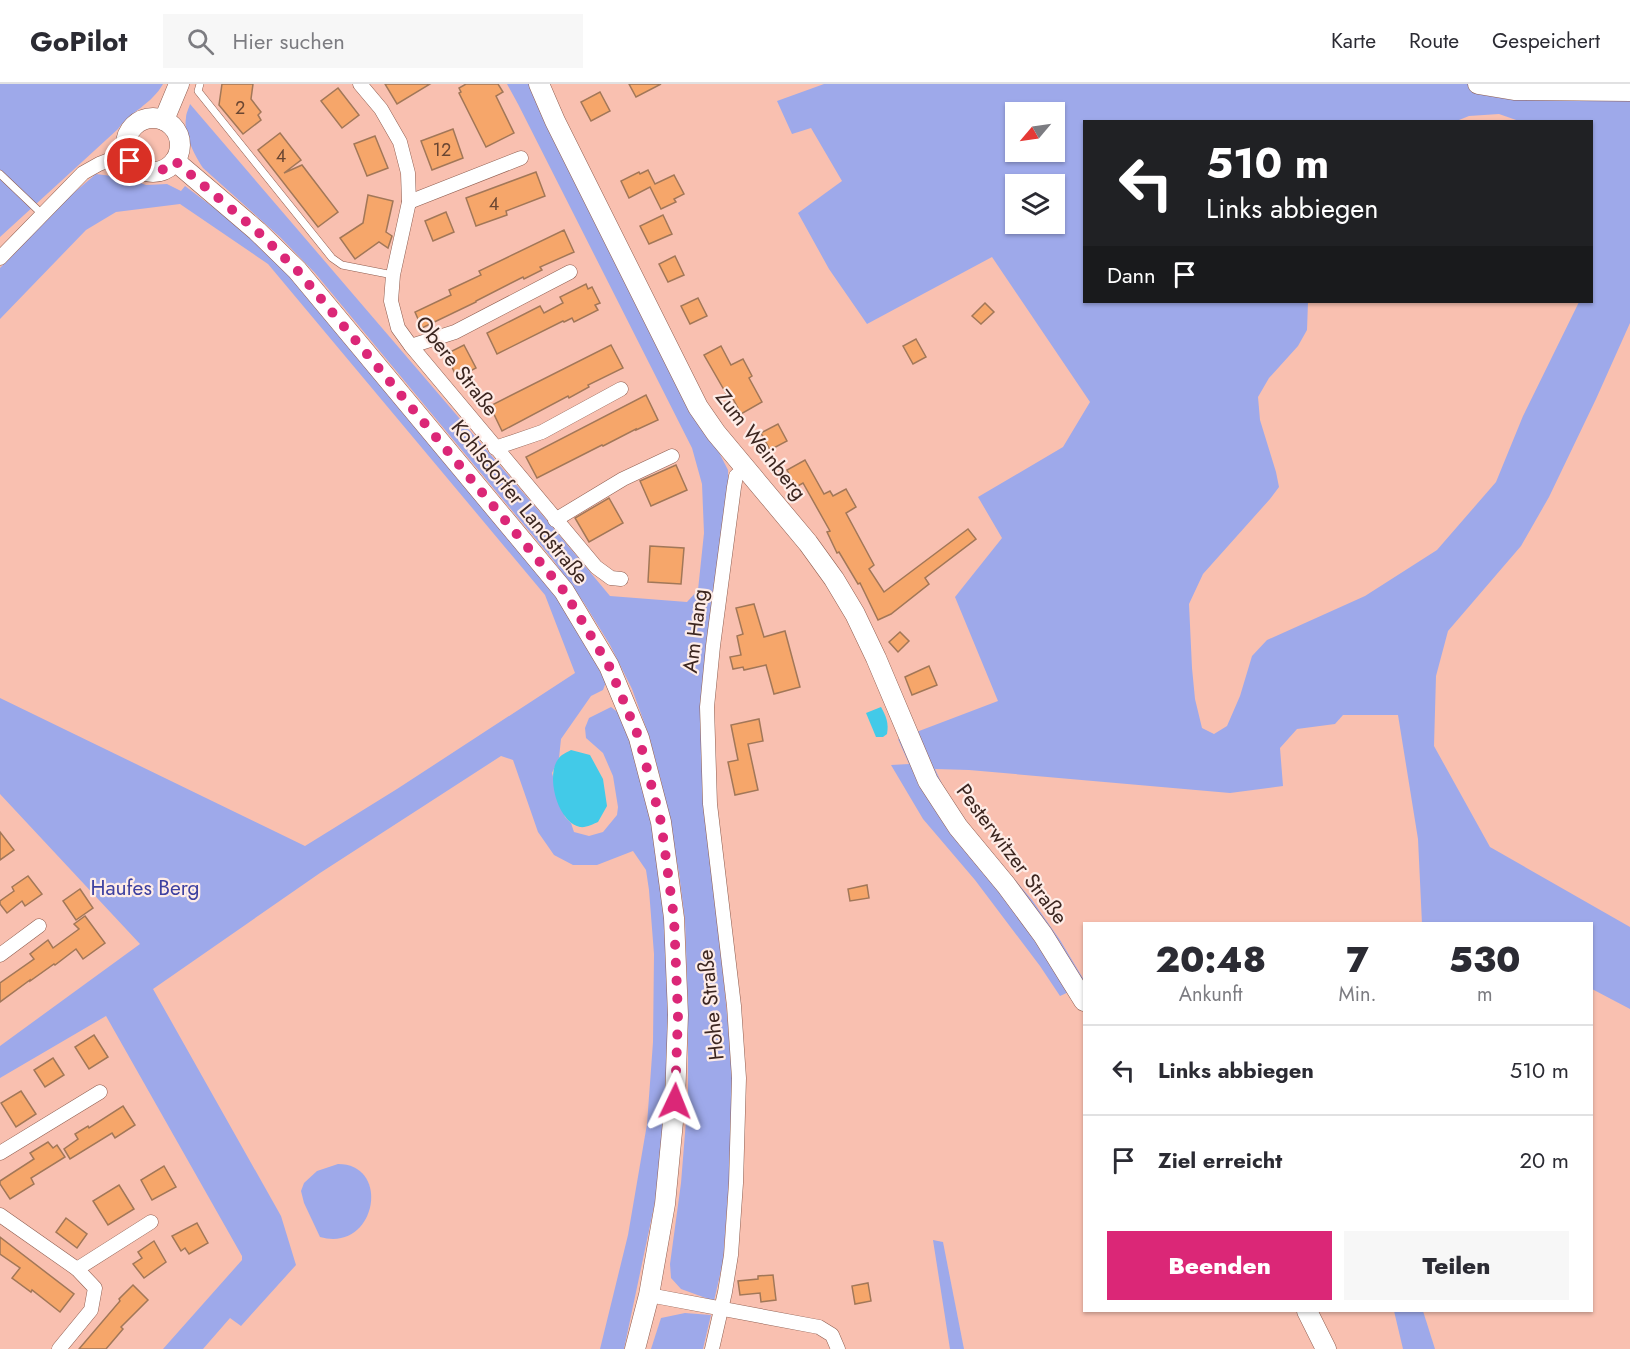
<!DOCTYPE html>
<html lang="de">
<meta charset="utf-8">
<style>
:root{--surface:#fff;--page:#f7f7f7;--text:#2b2b33;--muted:#7c7c81;--line:#e1e1e2;--accent:#db2777}
body{margin:0;font-family:Jost,sans-serif;background:var(--page);color:var(--text);height:100vh;display:flex;flex-direction:column;font-size:22px;white-space:nowrap}
*{box-sizing:border-box;margin:0}
p{font-size:20px;color:var(--muted)}
.icon{flex:none;width:33px;height:33px;fill:none;stroke:currentColor;stroke-width:2;stroke-linecap:round;stroke-linejoin:round}
.map{position:relative;flex:1;overflow:hidden}
.side{position:absolute;left:1083px;top:838px;width:510px;height:390px;display:flex;flex-direction:column;background:var(--surface);border-radius:0px;box-shadow:0 2px 4px #0004}
.side>*{flex:none}
.top-card{position:absolute;left:1083px;top:36px;width:510px;height:183px;border-radius:0px;box-shadow:0 2px 4px #0004;background:#202124;color:#fff;overflow:hidden}
.needle{width:39px;rotate:241deg}
.buttons{position:absolute;left:1005px;top:18px;display:grid;gap:12px}
.buttons a{display:grid;place-items:center;width:60px;height:60px;border-radius:0px;background:var(--surface);box-shadow:0 2px 4px #0004;font-size:30px}
.pin{position:absolute;display:grid;place-items:center;width:51px;height:51px;color:#fff;margin:-26px;border:3px solid #fff;border-radius:50%;box-shadow:0 2px 6px #0007}
.me{position:absolute;width:66px;margin:-33px;rotate:2deg;stroke-linejoin:round;filter:drop-shadow(0 0 4px #0008)}
.turn{display:flex;align-items:center;gap:21px;height:126px;padding:0 24px;font-size:27px}
.turn .icon{width:78px;height:78px;stroke-width:2.5}
.turn b{display:block;font-size:42px;line-height:51px}
.then{display:flex;align-items:center;height:57px;padding:0 24px;background:#0003;gap:12px;font-size:22px}
.eta{display:flex;justify-content:space-evenly;align-items:center;height:102px;text-align:center}
.eta b{font-size:36px;font-weight:800;line-height:42px}
.cta{display:flex;gap:12px;margin-top:auto;padding:12px 24px}
.cta a{flex:1;height:69px;border-radius:0px;background:var(--accent);color:#fff;font-size:24px;font-weight:800;line-height:69px;text-align:center}
.cta a+a{background:var(--page);color:var(--text)}
ul{padding:0;list-style:none}
li{display:flex;align-items:center;gap:18px;height:90px;padding:0 24px;border-top:2px solid var(--line)}
li div{flex:1}
li b{display:block;font-size:22px}
li em{font-style:normal}
header{display:flex;align-items:center;gap:36px;box-sizing:border-box;height:84px;padding:0 30px;background:var(--surface);border-bottom:2px solid var(--line)}
header strong{font-size:28px}
nav{display:flex;gap:33px;margin-inline-start:auto;font-size:21px}
.search{width:420px;height:54px;background:var(--page);display:flex;align-items:center;gap:15px;box-sizing:border-box;padding:0 21px;border-radius:0px;color:var(--muted);font-size:22px}
.map>svg:first-child{display:block}
.green{fill:#9ea9ea;fill-rule:evenodd}
.water{fill:#42cae8}
.building{fill:#f6a66a;stroke:#a27758;stroke-width:1.5}
.lines{fill:none;stroke-linecap:round;stroke-linejoin:round}
.lane-casing{stroke:#8f5d4f;stroke-width:8}
.street-casing{stroke:#8f5d4f;stroke-width:15}
.secondary-casing{stroke:#8f5d4f;stroke-width:21}
.lane{stroke:#fff;stroke-width:7}
.street{stroke:#fff;stroke-width:14}
.secondary{stroke:#fff;stroke-width:20}
.route{stroke:#db2777;stroke-width:10;stroke-dasharray:0 18}
.labels{text-anchor:middle;stroke-width:4.5;stroke-linejoin:round;paint-order:stroke}
.number-label{font-size:18px;fill:#6a4632}
.street-label{font-size:21px;fill:#3c2620;stroke:#feece7}
.park-label{font-size:21px;fill:#3e41a0;stroke:#feece7}
</style>
<header>
<strong>GoPilot</strong>
<div class="search"><svg class="icon" aria-label="search" viewBox="0 0 24 24"><circle cx="10" cy="10" r="6"/><path d="M15 15l6 6"/></svg>Hier suchen</div>
<nav><a>Karte</a><a>Route</a><a>Gespeichert</a></nav>
</header>
<div class="map">
<svg width="1630" height="1265" viewBox="0 0 1630 1265">
<rect width="100%" height="100%" fill="#f9c0b0"/>
<!-- green -->
<g class="green">
<path d="M0,0H163C152,20 130,28 118,45L0,153Z"/>
<path d="M507,0H529L541,20L728,386L729,414L708,565L707,720L733,994L729,1097L723,1178L714,1217L681,1205L671,1194L670,1180L681,1099L688,1012V923L685,837L679,789L661,697L649,652L632,605L610,561L584,519L553,476L315,189L280,153L203,84C195,72 183,49 186,34C186,29 189,24 190,20L550,440L610,512L687,518L698,506L704,449L702,400L692,364L518,20Z"/>
<path d="M824,0H1630V239L1596,315L1549,413L1521,462L1448,547L1436,592L1434,662L1490,763L1630,843V925L1592,905V840H1422L1418,755L1398,631H1343L1335,640L1297,645L1280,664L1283,702L1230,709L969,686L935,685L943,702L969,741L1032,816L1060,856L1084,896V901L1060,912L1040,882L975,796L923,735L891,681L909,680L898,655L998,617L955,513L1002,454L978,413L1063,363L1090,318L992,173L867,240L829,185L798,129L842,97L811,44L792,50L777,17ZM1016,28H1054V68H1016ZM1499,30L1519,37L1592,38V218H1579L1523,332L1496,398L1437,466L1365,512L1267,556L1252,572L1240,612L1227,642L1214,650L1202,644L1195,615L1192,584L1189,520L1203,490L1270,415L1279,403L1276,388L1260,336L1258,313L1269,294L1298,262L1307,246L1308,218H1084V38H1454L1469,32ZM1016,100H1054V140H1016Z"/>
<polygon points="96,90 127,94 146,101 167,100 181,107 185,102 253,153 293,194 559,513 606,598 603,606 591,612 561,655 559,674 552,689 565,733 571,739 574,748 589,752 603,748 617,731 618,723 613,692 603,669 586,654 585,644 589,634 611,623 620,630 635,670 648,717 659,779 665,829 670,923 665,1044 655,1118 624,1265 600,1265 628,1151 647,1040 653,958 654,870 649,806 646,786 633,767 597,781 573,781 554,771 538,748 513,676 501,672 320,789 153,905 281,1132 296,1181 241,1242 230,1234 203,1265 163,1265 242,1176 242,1172 106,932 0,994 0,962 140,860 0,710 0,614 305,762 397,705 575,589 545,511 268,180 180,120 116,128 86,146 0,235 0,184 70,112"/>
<path d="M338,1080C392,1080 376,1169 320,1153L304,1119L301,1107L304,1099L317,1087Z"/>
<polygon points="933,1156 943,1158 964,1265 950,1265"/>
<polygon points="1394,1227 1423,1227 1435,1265 1403,1265"/>
<polygon points="685,1229 711,1231 703,1265 651,1265 661,1234"/>
</g>
<!-- water -->
<g class="water">
<path d="M881,623C886,632 889,639 887,650L883,653H876L866,629Z"/>
<path d="M571,666L590,671L603,695L607,722L598,738C593,740 586,744 580,743C557,738 545,690 559,674C562,670 568,668 571,666Z"/>
</g>
<!-- building -->
<g class="building">
<polygon points="222,0 253,0 251,15 261,28 258,31 261,36 243,50 219,21"/>
<polygon points="385,0 430,0 397,20"/>
<polygon points="466,0 498,0 503,8 496,12 514,49 486,63 459,9 461,8 459,4"/>
<polygon points="629,0 661,0 636,13"/>
<polygon points="338,4 359,31 342,44 321,17"/>
<polygon points="600,8 610,27 591,37 581,18"/>
<polygon points="453,45 463,74 432,86 421,57"/>
<polygon points="280,49 301,76 284,89 302,81 338,128 318,143 258,66"/>
<polygon points="375,52 388,84 367,92 354,60"/>
<polygon points="648,86 655,100 674,91 684,110 674,115 676,118 661,125 650,103 629,114 621,97 639,88 640,90"/>
<polygon points="536,88 545,112 506,127 507,131 476,142 466,114"/>
<polygon points="368,111 393,117 386,148 392,152 388,164 379,158 355,175 340,154 363,139"/>
<polygon points="446,128 454,148 433,157 425,137"/>
<polygon points="663,131 672,150 649,160 640,142"/>
<polygon points="564,146 574,168 540,183 542,186 524,195 523,193 476,217 476,218 422,244 415,228 451,211 449,206 481,191 479,187"/>
<polygon points="675,172 684,191 668,198 659,180"/>
<polygon points="586,200 588,205 592,203 600,219 595,221 598,226 574,238 572,234 564,238 563,237 497,270 487,249 540,222 544,229 563,219 560,213"/>
<polygon points="698,214 707,232 690,240 681,222"/>
<polygon points="985,219 994,228 981,240 972,232"/>
<polygon points="916,255 926,273 913,280 903,262"/>
<polygon points="464,261 476,284 457,294 446,270"/>
<polygon points="611,261 623,284 588,301 589,303 569,314 568,312 502,347 490,322"/>
<polygon points="721,262 731,281 743,275 752,292 749,294 762,318 741,330 730,309 727,311 704,271"/>
<polygon points="646,311 658,336 636,346 636,345 603,362 602,361 537,394 526,373"/>
<polygon points="778,340 787,357 770,366 761,349"/>
<polygon points="805,376 824,410 830,407 833,412 846,405 856,423 846,429 874,481 869,485 884,508 968,445 976,455 925,494 929,500 891,530 878,536 860,499 858,500 839,468 837,469 827,448 830,447 803,399 796,403 787,386"/>
<polygon points="676,381 687,406 651,422 640,397"/>
<polygon points="609,414 623,439 589,458 575,434"/>
<polygon points="650,462 684,464 681,500 648,498"/>
<polygon points="754,520 764,553 785,547 800,603 774,610 766,581 744,586 743,583 733,585 730,573 741,571 737,552 743,550 736,524"/>
<polygon points="900,548 909,557 898,568 889,558"/>
<polygon points="929,582 937,601 912,611 905,593"/>
<polygon points="759,635 763,657 748,660 758,706 735,711 728,678 738,676 731,641"/>
<polygon points="0,748 14,766 0,776"/>
<polygon points="28,792 42,810 25,822 22,817 7,829 0,820 0,817 14,807 12,803"/>
<polygon points="867,801 869,814 850,817 848,805"/>
<polygon points="80,805 93,824 76,836 63,817"/>
<polygon points="85,832 105,859 83,875 76,865 55,881 54,880 30,897 30,896 0,918 0,899 34,875 30,870 48,856 53,864 79,845 74,840"/>
<polygon points="94,951 108,973 89,985 75,963"/>
<polygon points="53,974 64,991 45,1003 34,986"/>
<polygon points="21,1007 36,1030 16,1043 1,1019"/>
<polygon points="123,1022 135,1041 115,1054 112,1049 70,1075 64,1065 78,1055 75,1050 88,1042 89,1044"/>
<polygon points="48,1058 53,1064 57,1061 65,1073 31,1094 34,1100 10,1115 0,1100 0,1097 34,1075 30,1069"/>
<polygon points="164,1082 176,1103 152,1116 141,1096"/>
<polygon points="119,1101 134,1125 108,1141 93,1117"/>
<polygon points="66,1134 87,1150 77,1164 56,1148"/>
<polygon points="197,1139 208,1159 189,1170 185,1164 181,1167 172,1152"/>
<polygon points="0,1153 74,1210 60,1228 32,1206 31,1208 12,1194 20,1184 0,1170"/>
<polygon points="154,1157 166,1178 144,1194 133,1180 142,1174 138,1168"/>
<polygon points="773,1191 776,1216 761,1218 760,1209 740,1211 738,1197 758,1195 758,1192"/>
<polygon points="868,1199 871,1217 855,1220 852,1202"/>
<polygon points="133,1201 148,1216 121,1243 123,1245 106,1265 79,1265 120,1217 119,1215"/>
</g>
<g class="lines">
<defs>
<g id="lane">
<polyline points="200,0 198,7 332,174 342,181 393,191"/>
<polyline points="0,90 42,130"/>
</g>
<g id="street">
<polyline points="360,0 381,25 400,58 408,89 409,118 393,191 391,217 398,244 411,262 596,483 611,494 621,495"/>
<polyline points="409,118 521,74"/>
<polyline points="0,174 83,89 99,80 127,69"/>
<polyline points="411,262 455,248 570,188"/>
<polyline points="495,364 542,348 621,305"/>
<polyline points="555,436 623,395 672,372"/>
<polyline points="0,871 39,842"/>
<polyline points="0,1069 100,1008"/>
<polyline points="0,1131 77,1185 95,1204 91,1226 59,1265"/>
<polyline points="77,1185 151,1138"/>
<polyline points="649,1211 819,1243 832,1251 838,1265"/>
<polyline points="712,1265 725,1208 731,1171 736,1099 739,994 734,922 710,720 707,623 713,562 734,403 736,392 746,384"/>
</g>
<g id="secondary">
<polyline points="539,0 555,37 698,323 716,349 808,459 834,495 855,530 876,574 928,697 958,743 1006,801 1043,851 1084,917"/>
<polyline points="1478,0 1514,6 1630,7"/>
<circle cx="153" cy="61" r="27"/>
<polyline points="164,36 179,0"/>
<polyline points="175,77 257,147 297,186 564,507 609,582 639,654 661,738 674,834 678,931 675,1017 665,1120 649,1211 635,1265"/>
<polyline points="1307,1227 1326,1265"/>
</g>
</defs>
<!-- lane casing -->
<use href="#lane" class="lane-casing"/>
<!-- street casing -->
<use href="#street" class="street-casing"/>
<!-- secondary casing -->
<use href="#secondary" class="secondary-casing"/>
<!-- lane -->
<use href="#lane" class="lane"/>
<!-- street -->
<use href="#street" class="street"/>
<!-- secondary -->
<use href="#secondary" class="secondary"/>
</g>
<g class="lines">
<!-- route -->
<path class="route" d="M130,77C144,91 161,91 175,77L257,147L297,186L564,507L609,582L639,654L661,738L674,834L678,931L675,1017"/>
</g>
<g class="labels">
<!-- number labels -->
<g class="number-label">
<text x="240" y="30">2</text>
<text x="442" y="72">12</text>
<text x="281" y="78">4</text>
<text x="494" y="126">4</text>
</g>
<!-- street labels -->
<g class="street-label">
<text transform="translate(457 282) rotate(52)" y="7">Obere Straße</text>
<text transform="translate(761 361) rotate(52)" y="7">Zum Weinberg</text>
<text transform="translate(520 418) rotate(51)" y="7">Kohlsdorfer Landstraße</text>
<text transform="translate(695 547) rotate(-83)" y="7">Am Hang</text>
<text transform="translate(1012 770) rotate(53)" y="7">Pesterwitzer Straße</text>
<text transform="translate(711 921) rotate(-96)" y="7">Hohe Straße</text>
</g>
<!-- park labels -->
<g class="park-label">
<text x="145" y="811">Haufes Berg</text>
</g>
</g>
</svg>
<div class="buttons">
<a><svg class="needle" viewBox="-14 -14 28 28"><path d="M0-13l5 13h-10z" fill="#e53935"/><path d="M0 13l5-13h-10z" fill="#7c7c81"/></svg></a>
<a><svg class="icon" aria-label="layers" viewBox="0 0 24 24"><path d="M12 4l9 5-9 5-9-5zM3 14l9 5 9-5"/></svg></a>
</div>
<div class="pin" style="left:130px;top:77px;background:#d93025"><svg class="icon" aria-label="arrive" viewBox="0 0 24 24"><path d="M6 21V4h12l-3 4 3 4H6"/></svg></div>
<svg class="me" style="left:675px;top:1017px" viewBox="-20 -20 40 40"><path d="M0-17L14 15 0 8-14 15z" fill="#db2777" stroke="#fff" stroke-width="4"/></svg>
<div class="top-card">
<div class="turn"><svg class="icon" aria-label="left" viewBox="0 0 24 24"><path d="M17 20v-9H6M10 6l-5 5 5 5"/></svg><div><b>510 m</b>Links abbiegen</div></div>
<div class="then">Dann<svg class="icon" aria-label="arrive" viewBox="0 0 24 24"><path d="M6 21V4h12l-3 4 3 4H6"/></svg></div>
</div>
<section class="side">
<div class="eta">
<div><b>20:48</b><p>Ankunft</p></div>
<div><b>7</b><p>Min.</p></div>
<div><b>530</b><p>m</p></div>
</div>
<ul>
<li><svg class="icon" aria-label="left" viewBox="0 0 24 24"><path d="M17 20v-9H6M10 6l-5 5 5 5"/></svg><div><b>Links abbiegen</b></div><em>510 m</em></li>
<li><svg class="icon" aria-label="arrive" viewBox="0 0 24 24"><path d="M6 21V4h12l-3 4 3 4H6"/></svg><div><b>Ziel erreicht</b></div><em>20 m</em></li>
</ul>
<div class="cta"><a>Beenden</a><a>Teilen</a></div>
</section>
</div>
